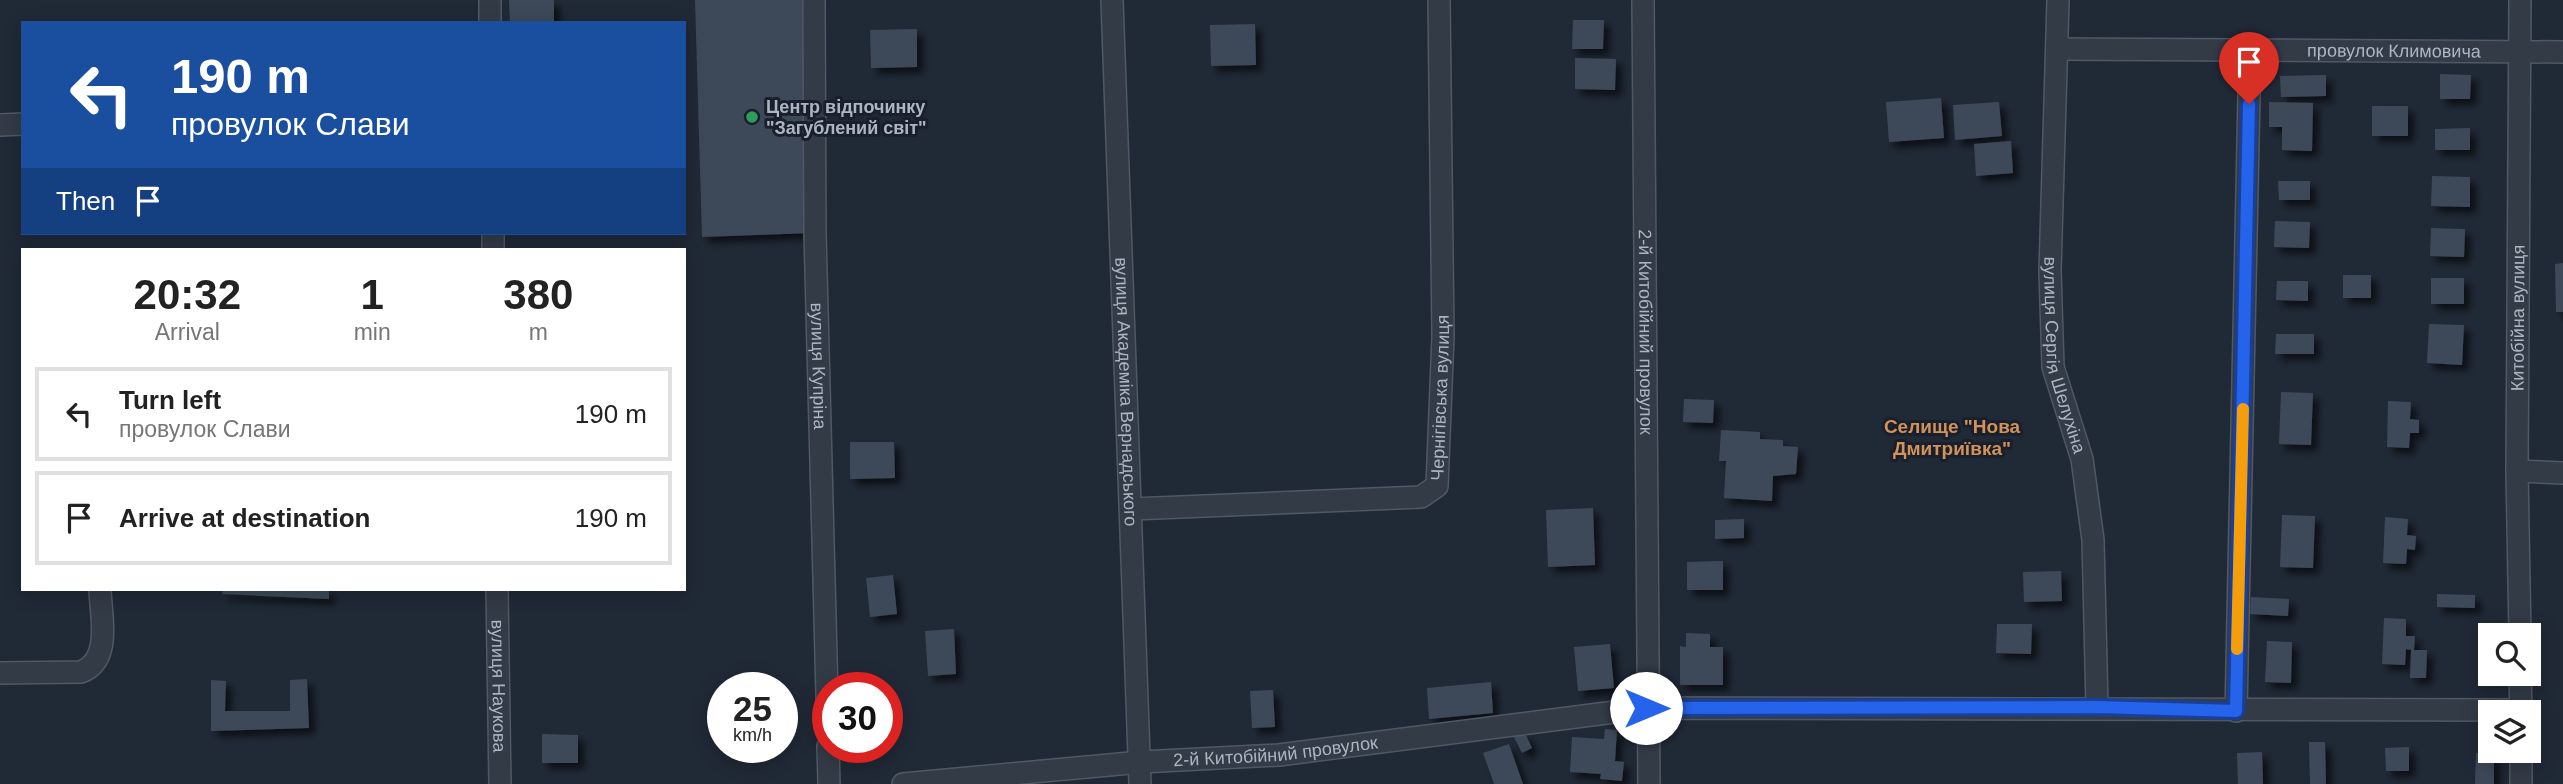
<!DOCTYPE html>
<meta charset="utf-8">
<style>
:root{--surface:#fff;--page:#f2f2f2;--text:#222;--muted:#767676;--line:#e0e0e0}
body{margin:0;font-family:Arial,sans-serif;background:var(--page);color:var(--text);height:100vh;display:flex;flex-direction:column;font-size:26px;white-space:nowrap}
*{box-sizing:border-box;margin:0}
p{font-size:23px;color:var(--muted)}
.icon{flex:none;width:38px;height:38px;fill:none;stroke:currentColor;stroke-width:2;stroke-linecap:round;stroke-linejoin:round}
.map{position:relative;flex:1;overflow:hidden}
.panel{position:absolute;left:21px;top:248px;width:665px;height:343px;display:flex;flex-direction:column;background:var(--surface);border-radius:0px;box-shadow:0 4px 18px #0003}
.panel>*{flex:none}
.guide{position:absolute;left:21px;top:21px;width:665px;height:214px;border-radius:0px;box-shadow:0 4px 18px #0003;background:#1a4fa0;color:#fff;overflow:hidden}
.tools{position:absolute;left:2478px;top:623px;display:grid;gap:14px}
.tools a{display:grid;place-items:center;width:63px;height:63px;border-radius:0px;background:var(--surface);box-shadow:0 4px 18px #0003;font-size:35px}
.speed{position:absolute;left:707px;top:672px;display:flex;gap:14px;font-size:35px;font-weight:700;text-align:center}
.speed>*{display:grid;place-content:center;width:91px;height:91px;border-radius:50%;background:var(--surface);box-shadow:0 4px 18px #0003;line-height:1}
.speed small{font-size:18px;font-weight:400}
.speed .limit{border:10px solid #d22;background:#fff;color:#111}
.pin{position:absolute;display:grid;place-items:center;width:60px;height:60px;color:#fff;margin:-72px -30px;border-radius:50% 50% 50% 0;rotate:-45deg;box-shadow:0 0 7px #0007}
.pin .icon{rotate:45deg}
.me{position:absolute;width:77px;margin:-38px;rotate:90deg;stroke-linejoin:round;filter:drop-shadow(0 0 5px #0008)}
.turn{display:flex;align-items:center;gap:24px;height:147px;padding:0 35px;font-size:32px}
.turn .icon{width:91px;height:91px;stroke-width:2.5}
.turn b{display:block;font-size:49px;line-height:60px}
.then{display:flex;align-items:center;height:66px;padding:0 35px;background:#0003;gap:14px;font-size:26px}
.eta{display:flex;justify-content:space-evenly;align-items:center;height:119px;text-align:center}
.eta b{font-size:42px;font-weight:700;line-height:49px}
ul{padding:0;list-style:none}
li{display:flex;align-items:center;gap:21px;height:94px;margin:0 14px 10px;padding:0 21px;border:4px solid var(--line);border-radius:0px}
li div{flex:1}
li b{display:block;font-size:26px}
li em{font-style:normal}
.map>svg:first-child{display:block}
.building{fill:#3e4959;filter:url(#shadow)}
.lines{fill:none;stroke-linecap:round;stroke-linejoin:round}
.street-casing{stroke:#515865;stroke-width:24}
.street{stroke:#333b47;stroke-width:21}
.route-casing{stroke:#184099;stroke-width:18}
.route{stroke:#2563eb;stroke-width:12}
.slow{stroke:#f59e0b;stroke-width:12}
.leisure-dot{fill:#2e9e5b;stroke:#19202b;stroke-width:2.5}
.labels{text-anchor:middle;stroke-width:6;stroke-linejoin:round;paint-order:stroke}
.street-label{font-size:18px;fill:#adb5c4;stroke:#19202b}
.poi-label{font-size:18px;font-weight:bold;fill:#adb5c4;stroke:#19202b;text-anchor:start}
.neighbourhood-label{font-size:19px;font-weight:bold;fill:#d1925b;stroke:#19202b}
</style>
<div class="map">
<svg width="2563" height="784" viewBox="0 0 2563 784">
<defs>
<filter id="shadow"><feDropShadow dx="6" dy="6" stdDeviation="3.5" flood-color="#0009"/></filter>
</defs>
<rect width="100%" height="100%" fill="#202936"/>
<!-- building -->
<g class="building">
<polygon points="509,0 554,0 554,23 510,23"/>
<polygon points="695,0 803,0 810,233 702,237"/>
<polygon points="1573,20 1604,20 1603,49 1572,49"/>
<polygon points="1255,24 1256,65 1211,66 1210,25"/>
<polygon points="917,29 917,67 871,68 870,30"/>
<polygon points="1575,58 1616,59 1615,90 1575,89"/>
<polygon points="2440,74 2471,75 2470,99 2440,99"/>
<polygon points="2326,75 2326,96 2281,97 2280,76"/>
<polygon points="1941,98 1944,138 1889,142 1886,102"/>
<polygon points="1999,102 2002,136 1955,140 1953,105"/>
<polygon points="2269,102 2313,103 2312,151 2282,150 2282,127 2269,127"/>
<rect x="2372" y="106" width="36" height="30"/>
<polygon points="2470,128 2470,150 2435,150 2435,129"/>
<polygon points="2011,141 2013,173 1976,176 1974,144"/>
<polygon points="2432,176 2470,177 2470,207 2431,206"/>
<polygon points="2278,181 2310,181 2310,200 2279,200"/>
<polygon points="2275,221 2310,222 2309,248 2274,247"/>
<polygon points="2431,228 2465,229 2464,257 2430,256"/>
<polygon points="2563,263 2563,312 2556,312 2555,264"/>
<rect x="2343" y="275" width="28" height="23"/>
<rect x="2431" y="278" width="33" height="26"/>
<polygon points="2277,281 2308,281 2308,301 2276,300"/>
<polygon points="2429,324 2464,325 2462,365 2427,363"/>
<polygon points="2276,334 2314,334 2314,354 2275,354"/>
<polygon points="2281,392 2313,393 2311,445 2279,444"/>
<polygon points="1684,399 1714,400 1713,423 1683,422"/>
<polygon points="2388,401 2411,402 2410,419 2419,420 2419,433 2410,433 2409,448 2387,447"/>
<polygon points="1721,430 1760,432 1760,439 1783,440 1783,446 1798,447 1796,474 1773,476 1772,501 1724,498 1726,461 1719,461"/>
<polygon points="850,442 894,442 895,478 850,479"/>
<polygon points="1593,508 1595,565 1548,567 1546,510"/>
<polygon points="2282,515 2315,516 2313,568 2280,567"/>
<polygon points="2385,517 2408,519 2407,535 2416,536 2415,550 2407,549 2406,564 2383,563"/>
<polygon points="1744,519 1744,538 1715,539 1715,520"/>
<polygon points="1723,561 1723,590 1687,590 1687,562"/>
<polygon points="2061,571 2062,601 2024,602 2023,572"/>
<polygon points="893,575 897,614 870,617 866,578"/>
<polygon points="223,590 329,590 329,599 222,594"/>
<polygon points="2437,594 2475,595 2475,608 2437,607"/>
<polygon points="2251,597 2289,599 2288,616 2250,614"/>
<polygon points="2384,618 2406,619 2406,636 2415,636 2414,650 2427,650 2426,678 2410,678 2411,650 2406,649 2405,665 2382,664"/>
<polygon points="1997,624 2032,624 2031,654 1996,653"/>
<polygon points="954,629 956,674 928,676 925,631"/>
<polygon points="1686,633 1710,634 1710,647 1723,647 1723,685 1680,685 1680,646 1686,647"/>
<polygon points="2267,641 2292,642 2291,683 2265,682"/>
<polygon points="1610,644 1614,688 1578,691 1574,647"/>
<polygon points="307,679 309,728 211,731 211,680 226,681 225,711 290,711 290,680"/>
<polygon points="1491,682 1493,713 1429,719 1427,688"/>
<polygon points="1273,690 1275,727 1252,728 1250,691"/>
<polygon points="1605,729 1617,730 1615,761 1624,762 1622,781 1600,779 1601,774 1570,772 1572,737 1604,739"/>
<polygon points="1525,733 1532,748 1522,753 1514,737"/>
<polygon points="542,734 578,735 578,763 542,763"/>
<polygon points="2309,742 2325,742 2326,784 2310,784"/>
<polygon points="1509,744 1523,784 1494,784 1483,753"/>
<polygon points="2409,747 2409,771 2386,771 2385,748"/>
<polygon points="2262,752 2263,784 2238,784 2237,753"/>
<polygon points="2476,753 2489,754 2494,759 2494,784 2475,784"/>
</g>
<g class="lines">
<defs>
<g id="street">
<polyline points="490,0 490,23"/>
<path id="s1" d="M814,0L815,233L828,733"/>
<path id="s2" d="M1112,0L1140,784"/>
<path id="s3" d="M1643,0L1649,784"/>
<path id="s4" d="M2058,0L2050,271L2053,367L2082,459L2093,540L2097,707"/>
<path id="s5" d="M2058,49L2563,52"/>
<polyline points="0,125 23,124"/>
<polyline points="493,233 493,250"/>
<polyline points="2517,471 2563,473"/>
<path id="s6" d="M1132,509L1421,497L1437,486L1443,336L1439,0"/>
<path id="s7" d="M497,590L500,784"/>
<path id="s8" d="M2520,635L2517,471L2520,0"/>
<path d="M0,673L81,672C112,660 101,617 100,590"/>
<polyline points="2520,674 2521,712"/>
<polyline points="2236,711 2250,48"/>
<polyline points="828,747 829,784"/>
<path id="s9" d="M903,784L1141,762L1279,755L1646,708L2521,710"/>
<polyline points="2521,784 2521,751"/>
</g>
</defs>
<!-- street casing -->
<use href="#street" class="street-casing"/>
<!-- street -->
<use href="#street" class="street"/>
</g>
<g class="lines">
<defs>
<polyline id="route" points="1646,708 2097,707 2236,711 2249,104"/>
</defs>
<!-- route casing -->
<use href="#route" class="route-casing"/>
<!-- route -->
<use href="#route" class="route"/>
<!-- slow -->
<polyline class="slow" points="2237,649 2243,409"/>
</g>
<!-- markers -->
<circle class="leisure-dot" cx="752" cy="117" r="7"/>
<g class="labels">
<!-- street labels -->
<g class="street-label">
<text dy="6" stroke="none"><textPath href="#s5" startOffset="336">провулок Климовича</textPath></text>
<text dy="6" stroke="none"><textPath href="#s8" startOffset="317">Китобійна вулиця</textPath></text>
<text dy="6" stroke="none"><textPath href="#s3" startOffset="332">2-й Китобійний провулок</textPath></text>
<text dy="6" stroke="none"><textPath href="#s4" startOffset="357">вулиця Сергія Шелухіна</textPath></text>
<text dy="6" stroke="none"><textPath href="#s1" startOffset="366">вулиця Купріна</textPath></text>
<text dy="6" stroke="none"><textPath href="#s2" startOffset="392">вулиця Академіка Вернадського</textPath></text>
<text dy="6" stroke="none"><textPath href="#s6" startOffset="397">Чернігівська вулиця</textPath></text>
<text dy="6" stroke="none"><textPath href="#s7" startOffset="96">вулиця Наукова</textPath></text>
<text dy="6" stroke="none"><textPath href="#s9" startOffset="374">2-й Китобійний провулок</textPath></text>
</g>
<!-- poi labels -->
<g class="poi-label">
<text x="766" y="113">Центр відпочинку<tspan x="766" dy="21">"Загублений світ"</tspan></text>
</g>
<!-- neighbourhood labels -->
<g class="neighbourhood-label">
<text x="1952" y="433">Селище "Нова<tspan x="1952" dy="22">Дмитриївка"</tspan></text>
</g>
</g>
</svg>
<div class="tools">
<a><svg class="icon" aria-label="search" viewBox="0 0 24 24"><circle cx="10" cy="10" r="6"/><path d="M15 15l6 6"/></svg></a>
<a><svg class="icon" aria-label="layers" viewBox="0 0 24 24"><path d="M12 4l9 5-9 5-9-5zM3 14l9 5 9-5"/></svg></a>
</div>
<div class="speed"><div>25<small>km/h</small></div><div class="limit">30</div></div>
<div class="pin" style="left:2249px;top:104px;background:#d93025"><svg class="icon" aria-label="arrive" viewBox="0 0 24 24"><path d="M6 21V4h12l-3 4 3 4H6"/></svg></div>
<svg class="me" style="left:1646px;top:708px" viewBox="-20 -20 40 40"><circle r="19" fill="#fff"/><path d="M0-13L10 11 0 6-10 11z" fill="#2563eb"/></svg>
<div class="guide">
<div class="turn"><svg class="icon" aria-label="left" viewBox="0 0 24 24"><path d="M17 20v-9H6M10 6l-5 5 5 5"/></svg><div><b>190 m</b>провулок Слави</div></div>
<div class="then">Then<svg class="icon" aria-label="arrive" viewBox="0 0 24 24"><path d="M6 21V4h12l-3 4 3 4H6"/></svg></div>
</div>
<section class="panel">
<div class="eta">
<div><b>20:32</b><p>Arrival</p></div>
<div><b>1</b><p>min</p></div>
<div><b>380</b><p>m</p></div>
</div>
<ul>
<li><svg class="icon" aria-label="left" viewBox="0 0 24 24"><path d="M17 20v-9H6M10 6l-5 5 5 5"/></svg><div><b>Turn left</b><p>провулок Слави</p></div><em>190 m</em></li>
<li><svg class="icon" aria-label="arrive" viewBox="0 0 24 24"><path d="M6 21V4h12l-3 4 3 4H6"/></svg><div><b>Arrive at destination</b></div><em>190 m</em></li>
</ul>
</section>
</div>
